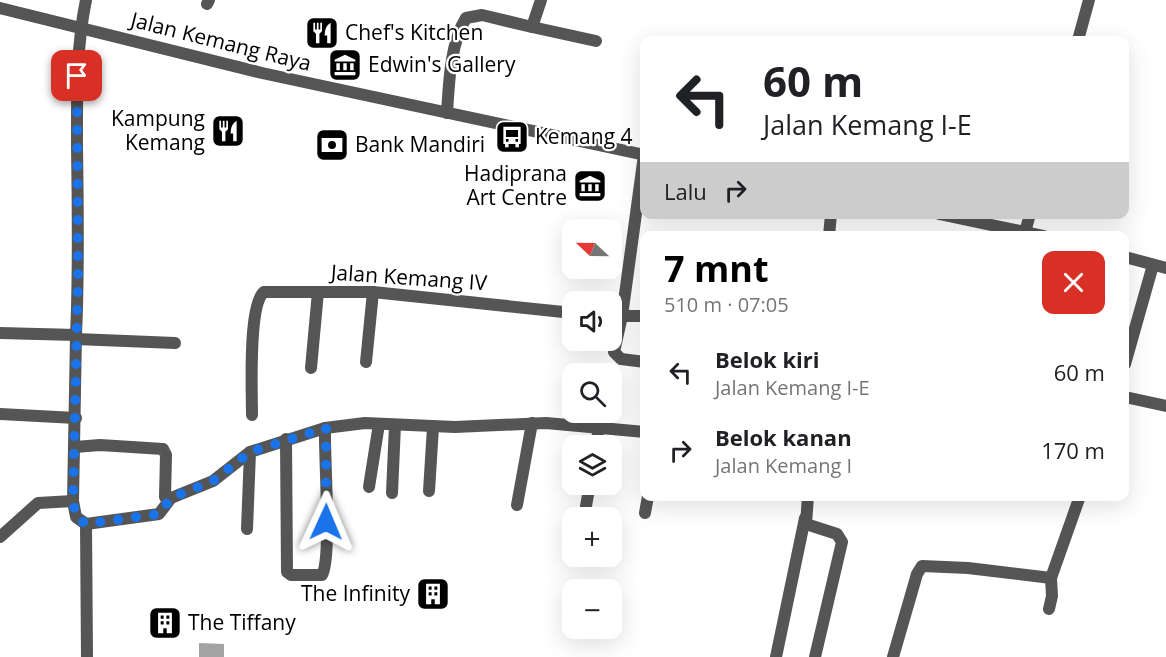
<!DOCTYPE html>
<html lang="id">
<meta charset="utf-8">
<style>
:root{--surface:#fff;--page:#f6f6f6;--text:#202124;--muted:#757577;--accent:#000}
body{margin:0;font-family:"Open Sans",sans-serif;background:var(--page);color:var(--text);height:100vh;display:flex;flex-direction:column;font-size:22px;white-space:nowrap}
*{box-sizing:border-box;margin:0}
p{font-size:20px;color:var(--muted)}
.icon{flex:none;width:33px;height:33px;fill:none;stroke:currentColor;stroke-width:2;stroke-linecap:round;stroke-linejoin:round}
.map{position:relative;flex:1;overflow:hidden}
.sheet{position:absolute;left:640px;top:231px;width:489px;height:270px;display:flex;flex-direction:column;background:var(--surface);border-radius:12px;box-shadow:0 6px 24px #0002}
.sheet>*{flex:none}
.guide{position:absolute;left:640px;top:36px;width:489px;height:183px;border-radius:12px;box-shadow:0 6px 24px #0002;background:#fff;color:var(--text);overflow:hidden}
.needle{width:39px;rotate:292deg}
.fabs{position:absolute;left:562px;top:219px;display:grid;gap:12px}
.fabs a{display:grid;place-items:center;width:60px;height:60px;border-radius:12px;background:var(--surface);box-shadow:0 6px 24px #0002;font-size:30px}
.pin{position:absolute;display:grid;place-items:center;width:51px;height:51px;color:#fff;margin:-26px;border-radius:12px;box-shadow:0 3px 9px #0006}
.me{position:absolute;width:66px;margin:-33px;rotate:1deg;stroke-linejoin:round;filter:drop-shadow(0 0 4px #0008)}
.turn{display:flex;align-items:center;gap:21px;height:126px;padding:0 24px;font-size:27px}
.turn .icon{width:78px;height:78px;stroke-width:2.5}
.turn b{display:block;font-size:42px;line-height:51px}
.then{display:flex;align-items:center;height:57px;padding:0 24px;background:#0003;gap:12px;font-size:22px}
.round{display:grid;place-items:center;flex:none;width:63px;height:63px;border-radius:12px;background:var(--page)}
.overview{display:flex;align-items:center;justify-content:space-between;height:102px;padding:0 24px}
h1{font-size:36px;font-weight:700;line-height:45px;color:var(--accent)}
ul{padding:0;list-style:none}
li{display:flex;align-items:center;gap:18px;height:78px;padding:0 24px}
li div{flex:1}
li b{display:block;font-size:22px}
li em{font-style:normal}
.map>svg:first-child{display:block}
.water{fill:#a3a3a3}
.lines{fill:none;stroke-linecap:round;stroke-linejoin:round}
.minor{stroke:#555;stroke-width:12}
.tertiary{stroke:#555;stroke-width:12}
.route{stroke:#1a73e8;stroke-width:10;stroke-dasharray:0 18}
.labels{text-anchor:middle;stroke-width:4.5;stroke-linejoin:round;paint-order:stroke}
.poi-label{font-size:21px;fill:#000;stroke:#fff;text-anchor:start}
.street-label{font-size:21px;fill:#000;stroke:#fff}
</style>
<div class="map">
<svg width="1166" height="657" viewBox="0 0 1166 657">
<rect width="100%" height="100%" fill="#fff"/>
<!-- water -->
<polygon class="water" points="199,643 224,644 224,657 199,657"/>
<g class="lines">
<!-- minor -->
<g class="minor">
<polyline points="207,4 209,0"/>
<polyline points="532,27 596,41"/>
<polyline points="1078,40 1089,0"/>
<path d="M447,113C449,83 450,44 466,18L482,15L532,27L541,0"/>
<polyline points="644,155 622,316 614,352 621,359 645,362"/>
<polyline points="829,236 831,214"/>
<polyline points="1024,236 1030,214"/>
<polyline points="612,316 645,316"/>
<polyline points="76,335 73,501 76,517 86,524"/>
<polyline points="76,339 175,343"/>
<polyline points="366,362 373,292"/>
<polyline points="1125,364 1153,265"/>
<polyline points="311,368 318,292"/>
<polyline points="1125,397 1166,406"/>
<polyline points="0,414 76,418"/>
<path d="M252,415C252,392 248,305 264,292H373L573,313"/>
<path d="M286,439L287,572L291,575H322C332,558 324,456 325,428"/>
<polyline points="596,446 599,427"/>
<polyline points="75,447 100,445 163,449 166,455 165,497"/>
<polyline points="369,487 379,424"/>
<polyline points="429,491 433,427"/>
<polyline points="392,493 395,425"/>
<polyline points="808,496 806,524 837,534 842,542 815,657"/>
<polyline points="517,505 532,423"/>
<polyline points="586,506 590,484"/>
<polyline points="645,513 648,496"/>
<polyline points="86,524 159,514 171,498 213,481 250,452 325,428 365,423 455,427 546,423 645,432"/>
<polyline points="86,524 87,657"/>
<polyline points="247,529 250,452"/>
<polyline points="0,537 38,503 73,501"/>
<polyline points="1049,609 1052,596 1051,578 1080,496"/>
<polyline points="776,657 805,518"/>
<polyline points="893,657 917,574 922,566 968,568 1051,578"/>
</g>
<!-- tertiary -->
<g class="tertiary">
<polyline points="0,8 262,73 645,155"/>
<polyline points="939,214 1044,236"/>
<polyline points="1125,257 1166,268"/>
<path d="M0,333L76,335C79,272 78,210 77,147C77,97 76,48 86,0"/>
</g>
</g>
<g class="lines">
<!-- route -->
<polyline class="route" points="77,76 78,279 73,501 76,517 86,524 159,514 171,498 213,481 250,452 326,428 326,522"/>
</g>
<!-- icons -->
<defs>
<symbol id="restaurant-square" viewBox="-11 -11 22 22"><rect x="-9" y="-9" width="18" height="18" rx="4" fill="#000" stroke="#fff"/><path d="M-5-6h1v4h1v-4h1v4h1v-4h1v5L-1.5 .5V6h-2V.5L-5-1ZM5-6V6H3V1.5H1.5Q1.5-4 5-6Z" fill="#fff"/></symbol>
<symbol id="museum-square" viewBox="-11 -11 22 22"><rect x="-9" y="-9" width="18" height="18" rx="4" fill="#000" stroke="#fff"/><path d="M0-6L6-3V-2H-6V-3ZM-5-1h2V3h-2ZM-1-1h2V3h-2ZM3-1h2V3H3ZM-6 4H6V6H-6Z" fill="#fff"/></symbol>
<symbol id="bus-square" viewBox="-11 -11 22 22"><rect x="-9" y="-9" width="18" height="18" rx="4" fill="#000" stroke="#fff"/><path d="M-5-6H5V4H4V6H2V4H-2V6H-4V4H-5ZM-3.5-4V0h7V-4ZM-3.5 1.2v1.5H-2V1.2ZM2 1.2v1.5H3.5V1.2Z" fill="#fff"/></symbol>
<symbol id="bank-square" viewBox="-11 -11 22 22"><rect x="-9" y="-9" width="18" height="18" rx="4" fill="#000" stroke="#fff"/><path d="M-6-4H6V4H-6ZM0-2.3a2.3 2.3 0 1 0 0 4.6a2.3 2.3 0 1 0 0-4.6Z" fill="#fff"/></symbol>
<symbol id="building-square" viewBox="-11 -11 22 22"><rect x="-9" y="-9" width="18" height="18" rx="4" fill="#000" stroke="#fff"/><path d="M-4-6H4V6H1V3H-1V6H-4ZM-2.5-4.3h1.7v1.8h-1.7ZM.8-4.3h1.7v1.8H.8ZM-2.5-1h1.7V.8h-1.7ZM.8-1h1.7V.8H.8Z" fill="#fff"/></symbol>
</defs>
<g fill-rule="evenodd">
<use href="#restaurant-square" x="303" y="14" width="38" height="38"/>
<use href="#museum-square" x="326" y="46" width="38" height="38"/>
<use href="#restaurant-square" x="209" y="112" width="38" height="38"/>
<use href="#bus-square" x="493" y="118" width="38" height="38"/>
<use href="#bank-square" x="313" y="126" width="38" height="38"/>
<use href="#museum-square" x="571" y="167" width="38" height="38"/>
<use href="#building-square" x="414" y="575" width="38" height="38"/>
<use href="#building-square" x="146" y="604" width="38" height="38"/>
</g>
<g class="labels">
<!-- poi labels -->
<g class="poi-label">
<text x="345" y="40">Chef's Kitchen</text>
<text x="368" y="72">Edwin's Gallery</text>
<text x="205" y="126" text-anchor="end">Kampung<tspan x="205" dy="24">Kemang</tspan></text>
<text x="535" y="144">Kemang 4</text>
<text x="355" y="152">Bank Mandiri</text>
<text x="567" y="181" text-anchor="end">Hadiprana<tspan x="567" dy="24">Art Centre</tspan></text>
<text x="410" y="601" text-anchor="end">The Infinity</text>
<text x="188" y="630">The Tiffany</text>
</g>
<!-- street labels -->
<g class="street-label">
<text transform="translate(221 42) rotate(14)" y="7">Jalan Kemang Raya</text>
<text transform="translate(409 278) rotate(4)" y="7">Jalan Kemang IV</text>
</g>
</g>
</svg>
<div class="fabs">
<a><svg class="needle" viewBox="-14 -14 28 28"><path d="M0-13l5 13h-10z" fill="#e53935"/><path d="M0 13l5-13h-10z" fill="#757577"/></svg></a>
<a><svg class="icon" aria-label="sound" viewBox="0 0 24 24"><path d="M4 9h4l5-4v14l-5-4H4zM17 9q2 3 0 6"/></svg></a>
<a><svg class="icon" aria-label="search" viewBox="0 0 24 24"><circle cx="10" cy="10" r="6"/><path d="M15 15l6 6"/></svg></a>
<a><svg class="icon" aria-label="layers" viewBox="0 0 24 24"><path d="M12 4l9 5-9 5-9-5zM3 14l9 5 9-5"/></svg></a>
<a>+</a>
<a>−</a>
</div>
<div class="pin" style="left:77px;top:76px;background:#d93025"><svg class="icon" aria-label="arrive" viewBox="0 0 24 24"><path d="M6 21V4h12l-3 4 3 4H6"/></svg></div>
<svg class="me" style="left:326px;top:522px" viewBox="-20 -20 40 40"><path d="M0-17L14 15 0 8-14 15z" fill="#1a73e8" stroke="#fff" stroke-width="4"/></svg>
<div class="guide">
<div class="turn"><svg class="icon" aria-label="left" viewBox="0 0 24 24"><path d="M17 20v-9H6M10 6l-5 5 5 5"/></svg><div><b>60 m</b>Jalan Kemang I-E</div></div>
<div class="then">Lalu<svg class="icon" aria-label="right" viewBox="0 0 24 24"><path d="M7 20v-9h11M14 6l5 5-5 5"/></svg></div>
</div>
<section class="sheet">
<div class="overview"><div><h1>7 mnt</h1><p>510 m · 07:05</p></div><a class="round" style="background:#d93025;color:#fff"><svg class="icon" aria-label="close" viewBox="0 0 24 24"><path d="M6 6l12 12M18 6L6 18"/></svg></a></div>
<ul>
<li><svg class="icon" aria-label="left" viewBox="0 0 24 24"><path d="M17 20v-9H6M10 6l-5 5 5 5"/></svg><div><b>Belok kiri</b><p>Jalan Kemang I-E</p></div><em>60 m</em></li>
<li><svg class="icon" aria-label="right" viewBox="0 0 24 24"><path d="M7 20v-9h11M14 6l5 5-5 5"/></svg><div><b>Belok kanan</b><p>Jalan Kemang I</p></div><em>170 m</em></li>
</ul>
</section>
</div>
